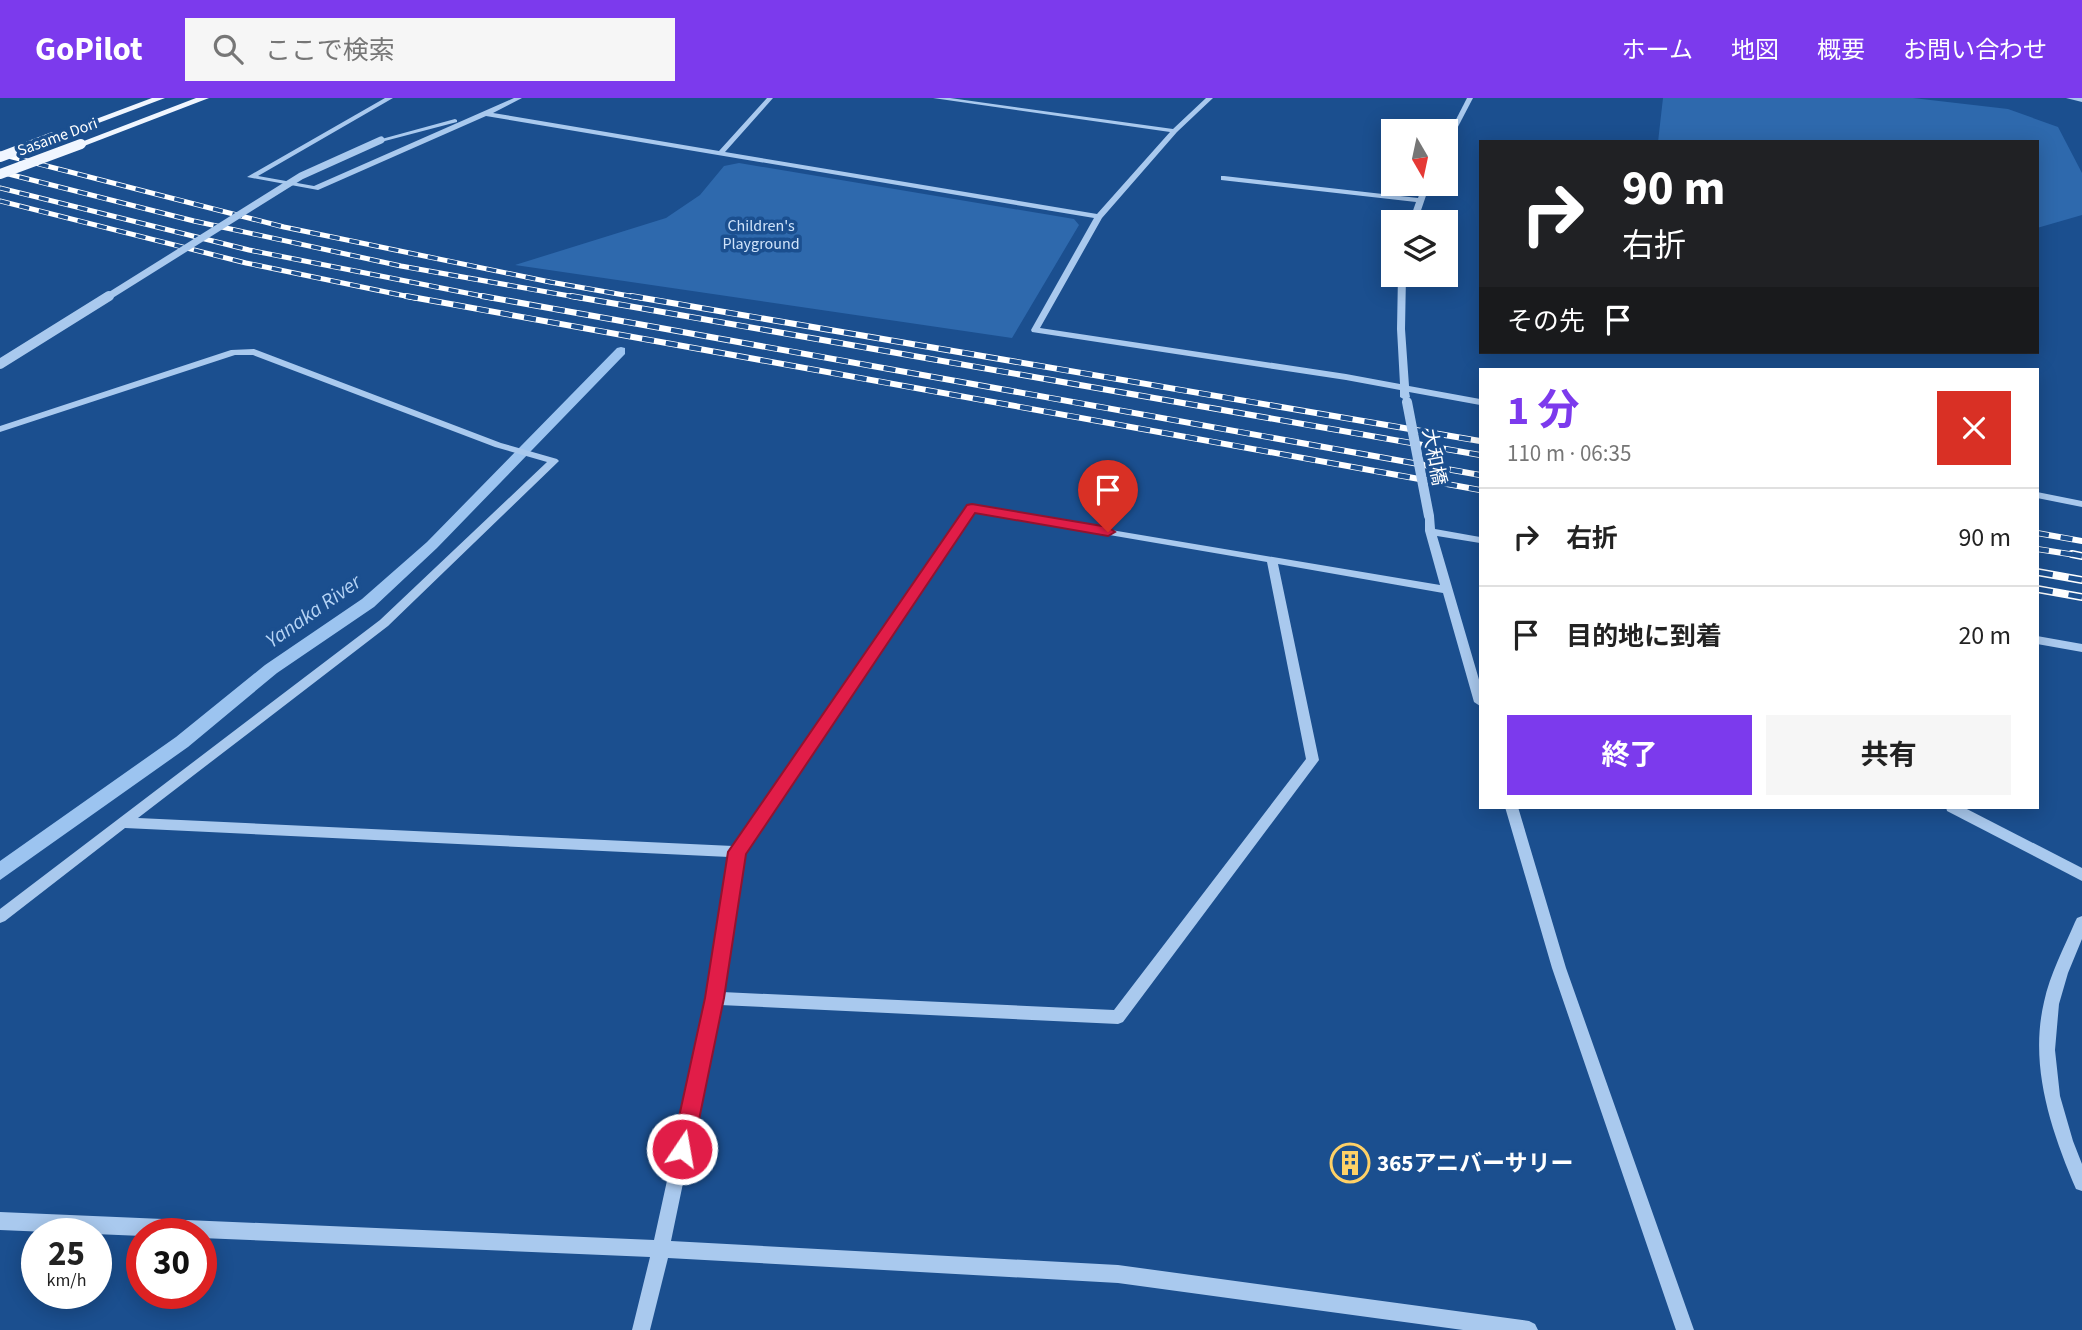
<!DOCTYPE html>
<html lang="ja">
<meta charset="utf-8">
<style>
:root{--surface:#fff;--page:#f6f6f6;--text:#222;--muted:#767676;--line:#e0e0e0;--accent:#7c3aed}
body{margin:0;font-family:"Source Sans 3","Noto Sans JP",sans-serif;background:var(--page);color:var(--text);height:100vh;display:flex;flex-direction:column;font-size:26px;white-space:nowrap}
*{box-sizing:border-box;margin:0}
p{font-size:23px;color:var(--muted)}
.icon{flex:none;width:38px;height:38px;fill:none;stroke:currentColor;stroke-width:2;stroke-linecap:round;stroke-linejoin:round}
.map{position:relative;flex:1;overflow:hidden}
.panel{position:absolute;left:1479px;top:270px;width:560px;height:441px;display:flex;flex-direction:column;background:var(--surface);border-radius:0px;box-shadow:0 4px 18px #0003}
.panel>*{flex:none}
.banner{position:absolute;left:1479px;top:42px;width:560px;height:214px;border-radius:0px;box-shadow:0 4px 18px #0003;background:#202124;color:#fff;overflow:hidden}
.needle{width:46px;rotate:171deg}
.fabs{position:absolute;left:1381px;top:21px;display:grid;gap:14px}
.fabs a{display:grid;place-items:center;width:77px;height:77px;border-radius:0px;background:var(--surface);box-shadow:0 4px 18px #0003;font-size:35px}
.speed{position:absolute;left:21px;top:1120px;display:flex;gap:14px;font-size:35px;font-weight:700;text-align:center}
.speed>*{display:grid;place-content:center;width:91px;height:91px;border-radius:50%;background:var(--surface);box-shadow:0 4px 18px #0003;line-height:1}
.speed small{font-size:18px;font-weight:400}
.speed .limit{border:10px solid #d22;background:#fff;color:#111}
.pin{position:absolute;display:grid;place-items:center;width:60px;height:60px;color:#fff;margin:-72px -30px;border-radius:50% 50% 50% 0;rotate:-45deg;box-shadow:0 0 7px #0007}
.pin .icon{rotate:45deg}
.me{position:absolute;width:77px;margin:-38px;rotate:12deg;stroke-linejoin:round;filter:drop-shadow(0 0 5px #0008)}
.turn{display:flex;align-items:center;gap:24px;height:147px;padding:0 28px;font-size:32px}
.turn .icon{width:91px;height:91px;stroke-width:2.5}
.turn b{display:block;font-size:49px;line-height:60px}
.then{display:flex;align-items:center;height:66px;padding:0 28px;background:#0003;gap:14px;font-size:26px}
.round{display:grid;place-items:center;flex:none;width:74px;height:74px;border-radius:0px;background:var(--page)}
.summary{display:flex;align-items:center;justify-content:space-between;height:119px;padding:0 28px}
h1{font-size:42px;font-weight:700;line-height:52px;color:var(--accent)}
.button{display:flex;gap:14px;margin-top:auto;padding:14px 28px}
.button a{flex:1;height:80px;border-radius:0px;background:var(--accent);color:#fff;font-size:28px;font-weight:700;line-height:80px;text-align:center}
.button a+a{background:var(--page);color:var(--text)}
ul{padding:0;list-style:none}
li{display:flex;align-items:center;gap:21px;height:98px;padding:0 28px;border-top:2px solid var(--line)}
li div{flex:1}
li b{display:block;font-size:26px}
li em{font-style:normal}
header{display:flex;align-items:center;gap:42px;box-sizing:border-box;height:98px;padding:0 35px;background:var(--accent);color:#fff}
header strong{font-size:33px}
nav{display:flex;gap:38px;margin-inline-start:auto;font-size:24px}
.search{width:490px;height:63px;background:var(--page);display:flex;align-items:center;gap:18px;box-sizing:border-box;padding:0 24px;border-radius:0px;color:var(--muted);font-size:26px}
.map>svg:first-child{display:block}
.green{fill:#2e69ad}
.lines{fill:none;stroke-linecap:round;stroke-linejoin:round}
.stream{fill:#9cc4f0;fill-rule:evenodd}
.minor{fill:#a9c9ee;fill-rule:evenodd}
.major{fill:#f0f6ff;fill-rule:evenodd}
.rail-far2-casing{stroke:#fff;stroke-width:5}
.rail-far1-casing{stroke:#fff;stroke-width:6}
.rail-casing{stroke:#fff;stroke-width:8}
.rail-far2{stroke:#1b4f8f;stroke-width:3.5;stroke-dasharray:10;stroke-linecap:butt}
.rail-far1{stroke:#1b4f8f;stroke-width:4.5;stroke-dasharray:12;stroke-linecap:butt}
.rail{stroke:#1b4f8f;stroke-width:5;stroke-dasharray:16;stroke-linecap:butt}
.minor-bridge-far1{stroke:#a9c9ee;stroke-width:7}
.minor-bridge{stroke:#a9c9ee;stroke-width:10}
.major-bridge{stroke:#f0f6ff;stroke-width:10}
.route{fill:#e11d48;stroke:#92132f;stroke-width:2}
.labels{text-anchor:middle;stroke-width:7;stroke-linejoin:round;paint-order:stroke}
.far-street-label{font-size:16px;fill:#fff;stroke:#1b4f8f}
.far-park-label{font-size:16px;fill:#cfe3fa;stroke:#1b4f8f}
.street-label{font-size:19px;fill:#fff;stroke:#1b4f8f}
.water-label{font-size:21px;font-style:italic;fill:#b5d3f5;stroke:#1b4f8f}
.near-poi-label{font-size:23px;font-weight:bold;fill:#fff;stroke:#1b4f8f;text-anchor:start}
</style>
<header>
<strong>GoPilot</strong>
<div class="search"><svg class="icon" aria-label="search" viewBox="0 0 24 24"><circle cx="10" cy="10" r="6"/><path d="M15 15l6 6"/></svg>ここで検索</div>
<nav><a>ホーム</a><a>地図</a><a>概要</a><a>お問い合わせ</a></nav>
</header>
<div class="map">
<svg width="2082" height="1232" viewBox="0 0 2082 1232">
<rect width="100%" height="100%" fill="#1b4f8f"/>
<!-- green -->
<g class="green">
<polygon points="1663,0 1913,0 2008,11 2058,29 2082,75 2082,117 2037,130 2037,44 1658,44"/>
<polygon points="739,65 1074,121 1079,127 1012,240 515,167 666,120 700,97 724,68"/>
</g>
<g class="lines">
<!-- stream -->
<polygon class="stream" points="621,249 625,250 625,256 437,450 374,509 277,575 188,649 0,782 0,763 176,639 265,567 362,501 427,444 617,250"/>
<!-- minor -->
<g class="minor">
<polygon points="385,0 393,0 258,78 314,88 514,0 522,0 493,15 719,53 767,0 773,0 725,54 1097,116 1170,34 933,0 950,0 1173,31 1206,0 1213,0 1177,34 1102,120 1040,230 1346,276 1400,286 1397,231 1398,177 1406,177 1405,231 1409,288 1480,301 1480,307 1409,294 1410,299 1405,302 1400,299 1400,292 1346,282 1032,234 1031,232 1094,120 486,18 318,92 247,79"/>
<polygon points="1467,0 1473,0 1449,46 1446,48 1446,41"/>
<polygon points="2066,0 2082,0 2082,4"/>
<polygon points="455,21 457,22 457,24 381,44 378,42"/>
<polygon points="1224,78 1418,100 1423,86 1430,86 1417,124 1409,124 1416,104 1221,82 1221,78"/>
<path d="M254,251L501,345L557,361L559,363L388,528L138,720L733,748L968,408L1440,487L1425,433V416L1429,415L1434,418L1435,431L1480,439V445L1437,438L1480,585V608L1474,604L1443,495L1278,466L1319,662L1123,924L1118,926L720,907L671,1143L1118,1167L1529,1223L1535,1226L1538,1232H1463L1118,1185L668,1160L650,1232H632L650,1159L201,1140V1136H142V1138L0,1132V1114L654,1142L707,900L729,759L125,730L5,823L0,825V811L380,522L547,364L495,349L253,257H235L0,334V328L231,252ZM975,414L1267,464L1306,661L1114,912L722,894L744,755Z"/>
<polygon points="2037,394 2082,403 2082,409 2037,400"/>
<polygon points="2037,538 2082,546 2082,554 2037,546"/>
<polygon points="1505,709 1518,709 1566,870 1694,1232 1676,1232 1552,870"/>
<polygon points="1946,709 1963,709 2082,770 2082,783 1947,713"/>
<path d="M2082,818V841L2068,875L2059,906L2055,952L2060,998L2073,1043L2082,1066V1093L2076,1091C2051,1032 2029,968 2044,904C2050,876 2064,850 2075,824L2077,820Z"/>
</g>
<!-- major -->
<g class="major">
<polygon points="152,0 165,0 56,41 48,39"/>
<polygon points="196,0 209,0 84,48 76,46"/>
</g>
<defs>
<g id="rail-far2">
<polyline points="0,56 284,129 550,184 641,200"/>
<polyline points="0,74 194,123 401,168 581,200"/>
<polyline points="0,90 249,152 492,200"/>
<polyline points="0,103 246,165 415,200"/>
</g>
<g id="rail-far1">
<polyline points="406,198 1480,392"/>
<polyline points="482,198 1480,377"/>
<polyline points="571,198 1480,357"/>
<polyline points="631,198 1480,343"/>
<polyline points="2037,435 2082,443"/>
<polyline points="2037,451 2082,458"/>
</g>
<g id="rail">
<polyline points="2072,456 2082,458"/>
<polyline points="2037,474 2082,482"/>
<polyline points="2037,491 2082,499"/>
</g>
</defs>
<!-- rail-far2 casing -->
<use href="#rail-far2" class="rail-far2-casing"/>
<!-- rail-far1 casing -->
<use href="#rail-far1" class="rail-far1-casing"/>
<!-- rail casing -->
<use href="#rail" class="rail-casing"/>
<!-- rail-far2 -->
<use href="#rail-far2" class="rail-far2"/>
<!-- rail-far1 -->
<use href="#rail-far1" class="rail-far1"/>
<!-- rail -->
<use href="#rail" class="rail"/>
<!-- minor-bridge-far1 -->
<polyline class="minor-bridge-far1" points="106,200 301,78 381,42"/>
<!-- minor-bridge -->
<g class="minor-bridge">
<polyline points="0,266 109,198"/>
<polyline points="1407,304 1429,418"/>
</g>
<!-- major-bridge -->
<g class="major-bridge">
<polyline points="0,59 53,39"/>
<polyline points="0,76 81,46"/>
</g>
</g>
<!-- route -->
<polygon class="route" points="972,406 1108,429 1115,434 1108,438 975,415 746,756 724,900 693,1051 690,1058 682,1061 675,1058 672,1051 705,900 728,754 967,407"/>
<!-- icons -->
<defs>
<symbol id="building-ring" viewBox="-11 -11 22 22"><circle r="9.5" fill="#1b4f8f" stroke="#ffd166" stroke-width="1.5"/><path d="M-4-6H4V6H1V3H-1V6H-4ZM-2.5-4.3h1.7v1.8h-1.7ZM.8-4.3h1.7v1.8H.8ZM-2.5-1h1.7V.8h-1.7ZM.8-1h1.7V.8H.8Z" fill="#ffd166"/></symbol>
</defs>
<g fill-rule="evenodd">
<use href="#building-ring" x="1328" y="1043" width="44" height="44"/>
</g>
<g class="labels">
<!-- far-street labels -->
<g class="far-street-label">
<text transform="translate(57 38) rotate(-20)" y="6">Sasame Dori</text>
</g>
<!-- far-park labels -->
<g class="far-park-label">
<text x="761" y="133">Children's<tspan x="761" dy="18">Playground</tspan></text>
</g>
<!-- street labels -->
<g class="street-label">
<text transform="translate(1435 359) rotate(79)" y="7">大和橋</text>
</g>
<!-- water labels -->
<g class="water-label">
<text transform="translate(313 513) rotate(-35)" y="7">Yanaka River</text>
</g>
<!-- near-poi labels -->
<g class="near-poi-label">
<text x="1377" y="1073">365アニバーサリー</text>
</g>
</g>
</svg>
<div class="fabs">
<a><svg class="needle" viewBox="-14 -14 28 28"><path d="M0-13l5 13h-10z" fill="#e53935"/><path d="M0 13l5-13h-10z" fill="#767676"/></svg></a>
<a><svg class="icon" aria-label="layers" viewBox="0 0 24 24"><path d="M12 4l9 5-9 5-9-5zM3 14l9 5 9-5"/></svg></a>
</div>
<div class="speed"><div>25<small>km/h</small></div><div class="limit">30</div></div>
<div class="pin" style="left:1108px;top:434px;background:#d93025"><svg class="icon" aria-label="arrive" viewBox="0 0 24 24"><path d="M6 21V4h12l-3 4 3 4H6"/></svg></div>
<svg class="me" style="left:682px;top:1051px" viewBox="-20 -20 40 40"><circle r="17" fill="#e11d48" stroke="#fff" stroke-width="3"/><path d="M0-11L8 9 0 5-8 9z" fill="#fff"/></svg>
<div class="banner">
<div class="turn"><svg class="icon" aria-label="right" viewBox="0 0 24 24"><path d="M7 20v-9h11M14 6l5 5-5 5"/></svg><div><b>90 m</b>右折</div></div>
<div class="then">その先<svg class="icon" aria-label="arrive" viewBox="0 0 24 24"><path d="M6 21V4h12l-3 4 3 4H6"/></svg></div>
</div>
<section class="panel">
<div class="summary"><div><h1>1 分</h1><p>110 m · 06:35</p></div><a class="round" style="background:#d93025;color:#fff"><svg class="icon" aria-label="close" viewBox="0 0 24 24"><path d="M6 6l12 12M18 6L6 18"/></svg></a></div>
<ul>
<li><svg class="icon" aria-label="right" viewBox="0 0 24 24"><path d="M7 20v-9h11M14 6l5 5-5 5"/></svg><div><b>右折</b></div><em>90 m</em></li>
<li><svg class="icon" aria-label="arrive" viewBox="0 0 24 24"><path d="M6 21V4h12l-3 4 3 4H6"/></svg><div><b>目的地に到着</b></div><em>20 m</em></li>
</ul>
<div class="button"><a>終了</a><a>共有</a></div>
</section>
</div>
